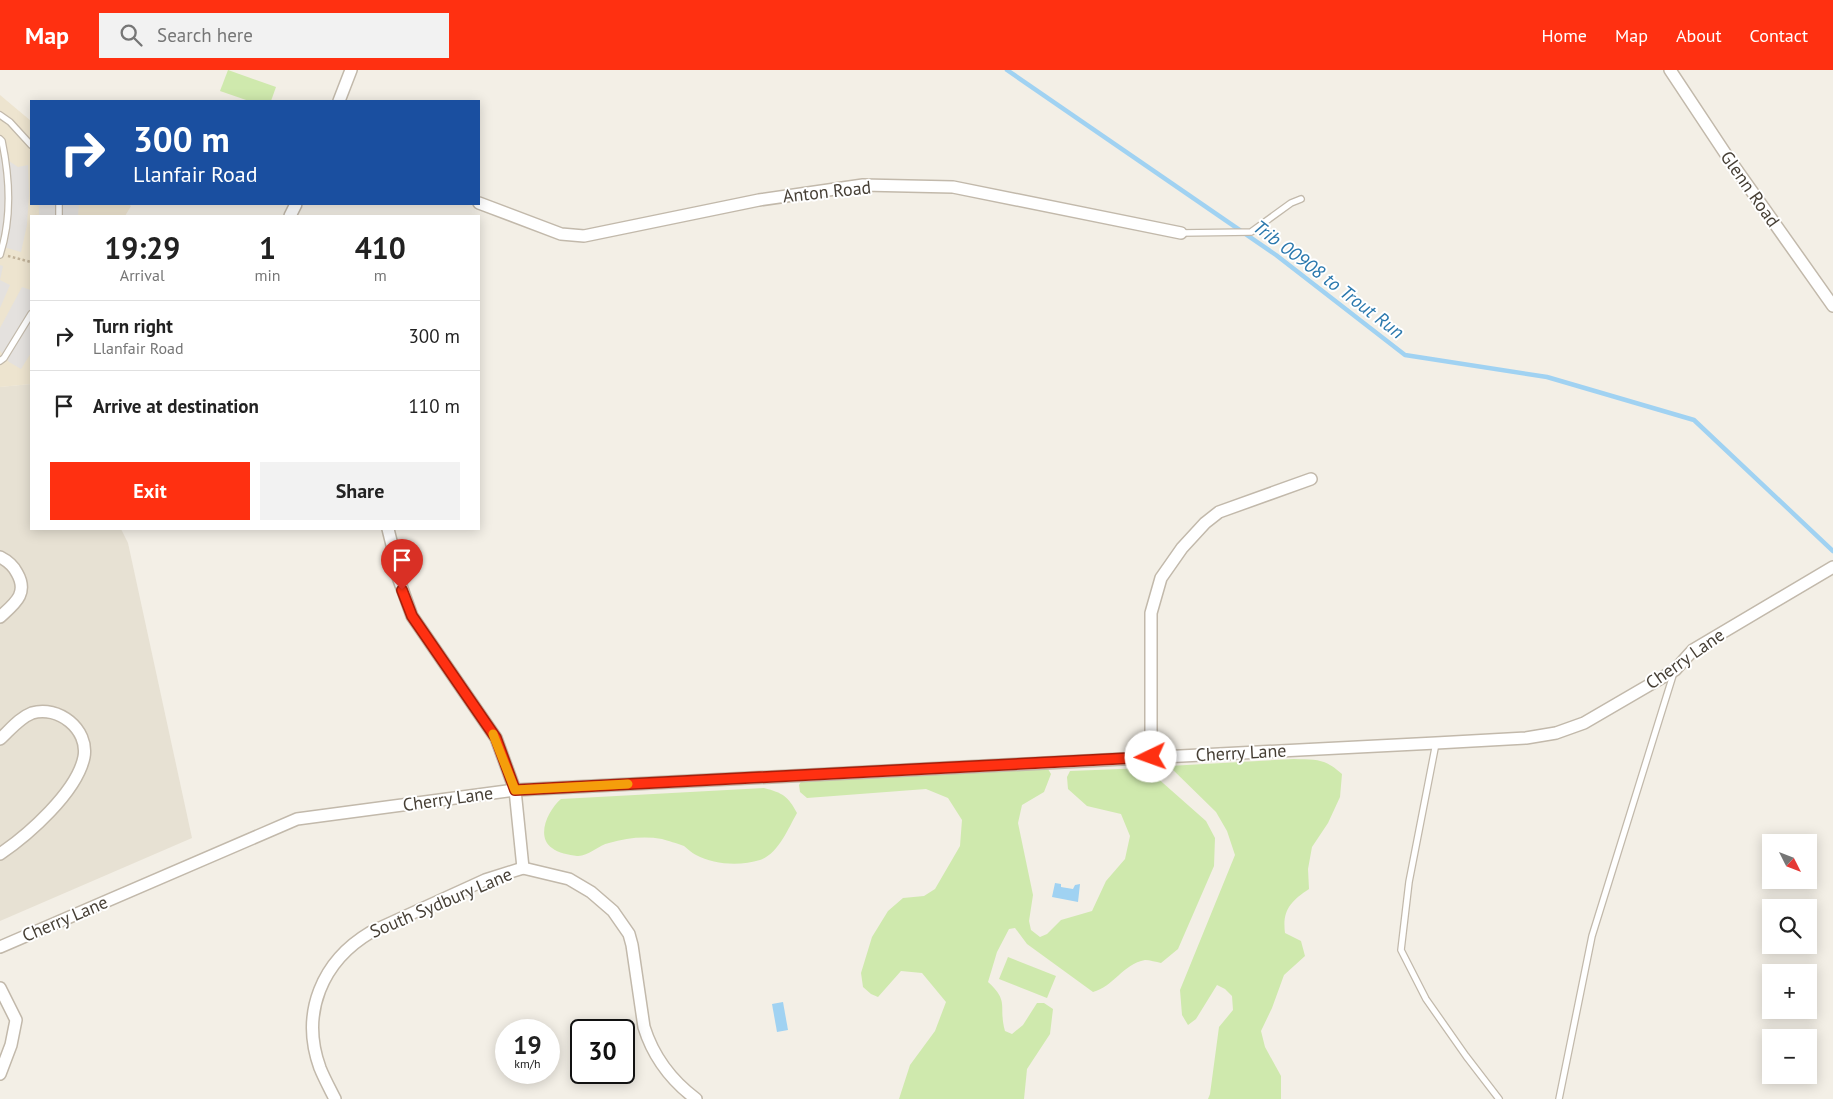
<!DOCTYPE html>
<meta charset="utf-8">
<style>
:root{--surface:#fff;--page:#f2f2f2;--text:#222;--muted:#767676;--line:#e0e0e0;--accent:#ff3011}
body{margin:0;font-family:"PT Sans",sans-serif;background:var(--page);color:var(--text);height:100vh;display:flex;flex-direction:column;font-size:19px;white-space:nowrap}
*{box-sizing:border-box;margin:0}
p{font-size:16px;color:var(--muted)}
.icon{flex:none;width:28px;height:28px;fill:none;stroke:currentColor;stroke-width:2;stroke-linecap:round;stroke-linejoin:round}
.map{position:relative;flex:1;overflow:hidden}
.sheet{position:absolute;left:30px;top:145px;width:450px;height:315px;display:flex;flex-direction:column;background:var(--surface);border-radius:0px;box-shadow:0 2px 12px #0003}
.sheet>*{flex:none}
.guide{position:absolute;left:30px;top:30px;width:450px;height:105px;border-radius:0px;box-shadow:0 2px 12px #0003;background:#1a4fa0;color:#fff;overflow:hidden}
.needle{width:32px;rotate:132deg}
.controls{position:absolute;left:1762px;top:764px;display:grid;gap:10px}
.controls a{display:grid;place-items:center;width:55px;height:55px;border-radius:0px;background:var(--surface);box-shadow:0 2px 12px #0003;font-size:25px}
.speed{position:absolute;left:495px;top:949px;display:flex;gap:10px;font-size:25px;font-weight:700;text-align:center}
.speed>*{display:grid;place-content:center;width:65px;height:65px;border-radius:50%;background:var(--surface);box-shadow:0 2px 12px #0003;line-height:1}
.speed small{font-size:12px;font-weight:400}
.speed .limit{border:2px solid #111;border-radius:8px;background:#fff;color:#111}
.pin{position:absolute;display:grid;place-items:center;width:42px;height:42px;color:#fff;margin:-51px -21px;border-radius:50% 50% 50% 0;rotate:-45deg;box-shadow:0 0 5px #0007}
.pin .icon{rotate:45deg}
.me{position:absolute;width:55px;margin:-28px;rotate:267deg;stroke-linejoin:round;filter:drop-shadow(0 0 4px #0008)}
.turn{display:flex;align-items:center;gap:18px;height:105px;padding:0 20px;font-size:22px}
.turn .icon{width:65px;height:65px;stroke-width:2.5}
.turn b{display:block;font-size:35px;line-height:42px}
.eta{display:flex;justify-content:space-evenly;align-items:center;height:85px;text-align:center}
.eta b{font-size:30px;font-weight:800;line-height:35px}
.action{display:flex;gap:10px;margin-top:auto;padding:10px 20px}
.action a{flex:1;height:58px;border-radius:0px;background:var(--accent);color:#fff;font-size:20px;font-weight:800;line-height:58px;text-align:center}
.action a+a{background:var(--page);color:var(--text)}
ul{padding:0;list-style:none}
li{display:flex;align-items:center;gap:15px;height:70px;padding:0 20px;border-top:1px solid var(--line)}
li div{flex:1}
li b{display:block;font-size:19px}
li em{font-style:normal}
header{display:flex;align-items:center;gap:30px;box-sizing:border-box;height:70px;padding:0 25px;background:var(--accent);color:#fff}
header strong{font-size:24px}
nav{display:flex;gap:28px;margin-inline-start:auto;font-size:18px}
.search{width:350px;height:45px;background:var(--page);display:flex;align-items:center;gap:12px;box-sizing:border-box;padding:0 18px;border-radius:0px;color:var(--muted);font-size:19px}
.map>svg:first-child{display:block}
.residential{fill:#e7e1d3}
.education{fill:#ede4cf}
.green{fill:#cfe9ad}
.parking{fill:#e4e1de}
.water{fill:#a0d2f2}
.lines{fill:none;stroke-linecap:round;stroke-linejoin:round}
.stream{stroke:#a0d2f2;stroke-width:4.5}
.lane-casing{stroke:#c2b9ab;stroke-width:8}
.street-casing{stroke:#c2b9ab;stroke-width:14}
.path{stroke:#c1b299;stroke-width:2.5;stroke-dasharray:2.5 2.5;stroke-linecap:butt}
.lane{stroke:#fff;stroke-width:5.5}
.street{stroke:#fff;stroke-width:11}
.route-casing{stroke:#a61f0b;stroke-width:12}
.route{stroke:#ff3011;stroke-width:9}
.slow{stroke:#f59e0b;stroke-width:9}
.labels{text-anchor:middle;stroke-width:4;stroke-linejoin:round;paint-order:stroke}
.street-label{font-size:18px;fill:#463f35;stroke:#fff}
.water-label{font-size:19px;font-style:italic;fill:#2a78ad;stroke:#fff}
</style>
<header>
<strong>Map</strong>
<div class="search"><svg class="icon" aria-label="search" viewBox="0 0 24 24"><circle cx="10" cy="10" r="6"/><path d="M15 15l6 6"/></svg>Search here</div>
<nav><a>Home</a><a>Map</a><a>About</a><a>Contact</a></nav>
</header>
<div class="map">
<svg width="1833" height="1029" viewBox="0 0 1833 1029">
<rect width="100%" height="100%" fill="#f3efe6"/>
<!-- residential -->
<polygon class="residential" points="31,314 31,459 121,459 128,473 192,768 0,851 0,317"/>
<!-- education -->
<polygon class="education" points="0,25 31,51 31,134 128,134 131,136 125,146 31,146 31,314 0,317"/>
<!-- green -->
<g class="green">
<polygon points="228,0 276,17 271,31 249,31 220,21"/>
<path d="M1294,689C1317,690 1324,688 1342,704L1340,727L1328,753L1312,777L1308,799L1309,819C1291,831 1282,840 1285,863L1301,871L1305,886L1284,905L1272,938L1261,961L1265,977L1281,1006V1029H1208L1210,1024L1219,957L1233,940L1232,926L1225,919L1217,915L1196,949L1188,955L1182,945L1180,920L1235,785L1227,761L1216,742L1169,696Z"/>
<path d="M1146,698L1206,751L1215,768L1214,796L1178,879L1161,893C1156,892 1150,890 1145,890C1123,894 1113,917 1093,922L1027,874L1015,858L1009,859L997,882L988,912C1010,932 998,936 1005,961L1012,964L1023,955L1037,933H1044L1053,939L1050,964L1027,999L1024,1029H899L910,995L935,961L946,932L922,903L901,901L878,927L871,924L863,917L861,903L872,867L888,841L903,828L924,826L935,819L960,776L962,750L948,728L926,719L807,728L800,722L799,715L802,710L1048,699L1051,704L1044,722L1022,735L1018,753L1033,825L1029,851L1031,860L1040,867L1047,864L1061,850L1092,841L1106,811L1125,789L1130,766L1121,744L1087,736L1068,719L1067,707L1070,701Z"/>
<path d="M764,718C783,723 788,726 797,743C788,759 778,784 760,790C741,796 714,795 696,785C692,783 688,779 684,776C677,773 668,771 662,769C644,766 626,768 609,773C599,775 587,787 577,786C569,785 558,783 552,778C535,766 549,739 561,729Z"/>
<polygon points="1008,887 1056,906 1047,928 999,909"/>
</g>
<!-- parking -->
<g class="parking">
<polygon points="0,85 18,97 28,95 29,123 27,155 21,182 0,176"/>
<polygon points="39,134 79,134 78,146 39,146"/>
<polygon points="0,195 3,196 0,210 10,215 0,238"/>
<polygon points="22,217 31,220 31,283 21,299 9,292 0,281 0,258"/>
</g>
<!-- water -->
<g class="water">
<polygon points="1055,813 1061,814 1061,817 1073,819 1075,815 1080,814 1078,832 1052,827"/>
<polygon points="783,932 788,960 777,962 772,934"/>
</g>
<g class="lines">
<!-- stream -->
<polyline class="stream" points="1007,0 1276,185 1405,285 1547,307 1694,350 1833,481"/>
<defs>
<g id="lane">
<polyline points="0,45 10,52 31,75"/>
<path d="M0,69L2,71C10,109 12,148 0,185"/>
<polyline points="59,146 59,134"/>
<polyline points="1181,163 1251,162 1291,133 1301,129"/>
<polyline points="0,291 4,288 31,244"/>
<polyline points="1436,673 1409,812 1401,880 1426,929 1466,986 1499,1029"/>
<polyline points="1559,1029 1592,866 1674,602"/>
</g>
<g id="street">
<polyline points="1670,0 1729,89 1833,236"/>
<polyline points="339,31 351,0"/>
<polyline points="479,133 561,164 584,166 759,130 863,115 953,117 1181,163"/>
<polyline points="290,146 296,134"/>
<polyline points="388,459 395,487 398,507 412,546 496,668 515,720 523,798"/>
<path d="M0,487C8,491 13,495 17,503C29,524 14,534 0,547"/>
<path d="M0,669C10,660 19,648 32,643C58,635 89,659 84,687C77,722 28,765 0,784"/>
<polyline points="1151,687 1151,543 1161,508 1182,478 1205,453 1219,442 1311,409"/>
<polyline points="0,877 297,749 515,720 1436,673 1526,668 1556,663 1584,653 1675,600 1693,580 1833,497"/>
<polyline points="0,918 16,950 11,975 0,1004"/>
<path d="M335,1029C330,1019 324,1008 320,998C300,943 322,891 371,862L485,810L523,798L569,809L591,822L613,841L629,864L632,875L644,957C653,986 672,1011 696,1029"/>
</g>
</defs>
<!-- lane casing -->
<use href="#lane" class="lane-casing"/>
<!-- street casing -->
<use href="#street" class="street-casing"/>
<!-- path -->
<polyline class="path" points="8,186 31,192"/>
<!-- lane -->
<use href="#lane" class="lane"/>
<!-- street -->
<use href="#street" class="street"/>
</g>
<g class="lines">
<defs>
<polyline id="route" points="402,520 412,546 496,668 515,720 1151,687"/>
</defs>
<!-- route casing -->
<use href="#route" class="route-casing"/>
<!-- route -->
<use href="#route" class="route"/>
<!-- slow -->
<polyline class="slow" points="493,664 515,720 628,714"/>
</g>
<g class="labels">
<!-- street labels -->
<g class="street-label">
<text transform="translate(1750 119) rotate(55)" y="6">Glenn Road</text>
<text transform="translate(827 122) rotate(-6)" y="6">Anton Road</text>
<text transform="translate(1685 589) rotate(-35)" y="6">Cherry Lane</text>
<text transform="translate(1241 683) rotate(-3)" y="6">Cherry Lane</text>
<text transform="translate(448 729) rotate(-8)" y="6">Cherry Lane</text>
<text transform="translate(441 833) rotate(-23)" y="6">South Sydbury Lane</text>
<text transform="translate(65 849) rotate(-23)" y="6">Cherry Lane</text>
</g>
<!-- water labels -->
<g class="water-label">
<text transform="translate(1329 209) rotate(37)" y="7">Trib 00908 to Trout Run</text>
</g>
</g>
</svg>
<div class="controls">
<a><svg class="needle" viewBox="-14 -14 28 28"><path d="M0-13l5 13h-10z" fill="#e53935"/><path d="M0 13l5-13h-10z" fill="#767676"/></svg></a>
<a><svg class="icon" aria-label="search" viewBox="0 0 24 24"><circle cx="10" cy="10" r="6"/><path d="M15 15l6 6"/></svg></a>
<a>+</a>
<a>−</a>
</div>
<div class="speed"><div>19<small>km/h</small></div><div class="limit">30</div></div>
<div class="pin" style="left:402px;top:520px;background:#d93025"><svg class="icon" aria-label="arrive" viewBox="0 0 24 24"><path d="M6 21V4h12l-3 4 3 4H6"/></svg></div>
<svg class="me" style="left:1151px;top:687px" viewBox="-20 -20 40 40"><circle r="19" fill="#fff"/><path d="M0-13L10 11 0 6-10 11z" fill="#ff3011"/></svg>
<div class="guide">
<div class="turn"><svg class="icon" aria-label="right" viewBox="0 0 24 24"><path d="M7 20v-9h11M14 6l5 5-5 5"/></svg><div><b>300 m</b>Llanfair Road</div></div>
</div>
<section class="sheet">
<div class="eta">
<div><b>19:29</b><p>Arrival</p></div>
<div><b>1</b><p>min</p></div>
<div><b>410</b><p>m</p></div>
</div>
<ul>
<li><svg class="icon" aria-label="right" viewBox="0 0 24 24"><path d="M7 20v-9h11M14 6l5 5-5 5"/></svg><div><b>Turn right</b><p>Llanfair Road</p></div><em>300 m</em></li>
<li><svg class="icon" aria-label="arrive" viewBox="0 0 24 24"><path d="M6 21V4h12l-3 4 3 4H6"/></svg><div><b>Arrive at destination</b></div><em>110 m</em></li>
</ul>
<div class="action"><a>Exit</a><a>Share</a></div>
</section>
</div>
